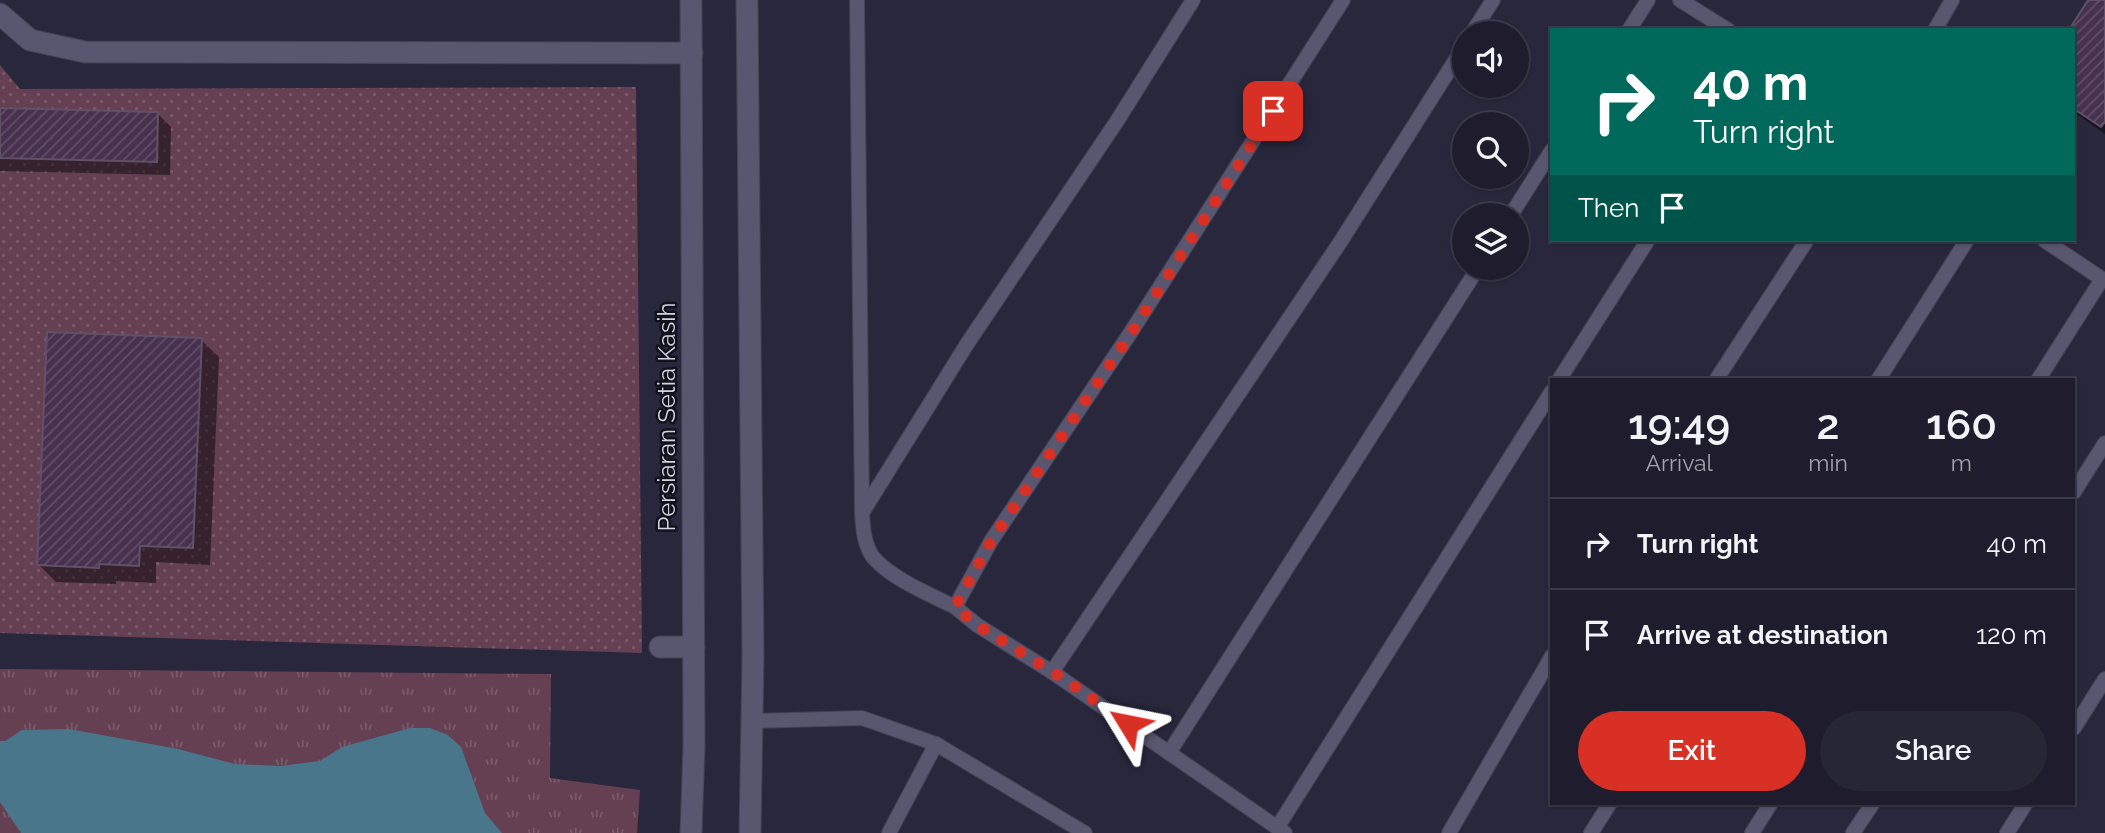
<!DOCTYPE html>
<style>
:root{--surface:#1f1d2d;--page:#272635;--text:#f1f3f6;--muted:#a1a2aa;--line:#3c3b49;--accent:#d93025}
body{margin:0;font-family:Raleway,sans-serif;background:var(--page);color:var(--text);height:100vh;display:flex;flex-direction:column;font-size:26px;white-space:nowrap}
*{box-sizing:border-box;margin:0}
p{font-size:23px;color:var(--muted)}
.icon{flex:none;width:38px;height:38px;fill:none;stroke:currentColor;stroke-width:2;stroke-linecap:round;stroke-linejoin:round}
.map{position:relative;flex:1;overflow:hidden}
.details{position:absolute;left:1550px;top:378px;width:525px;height:427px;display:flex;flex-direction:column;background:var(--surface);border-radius:0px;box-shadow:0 2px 5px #0004,0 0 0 2px var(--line)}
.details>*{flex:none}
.guide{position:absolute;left:1550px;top:28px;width:525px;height:214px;border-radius:0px;box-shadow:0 2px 5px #0004,0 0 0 2px var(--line);background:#00695c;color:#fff;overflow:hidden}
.buttons{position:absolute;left:1452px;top:21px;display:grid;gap:14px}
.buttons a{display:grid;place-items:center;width:77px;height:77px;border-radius:50%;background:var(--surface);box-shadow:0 2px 5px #0004,0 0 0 2px var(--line);font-size:35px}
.pin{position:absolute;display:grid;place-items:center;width:60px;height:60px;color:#fff;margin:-30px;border-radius:14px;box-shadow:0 4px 10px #0006}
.me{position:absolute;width:77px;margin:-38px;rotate:305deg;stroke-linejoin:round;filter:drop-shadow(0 0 5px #0008)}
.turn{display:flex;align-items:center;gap:24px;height:147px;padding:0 28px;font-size:32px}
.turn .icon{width:91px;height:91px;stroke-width:2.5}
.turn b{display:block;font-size:49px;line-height:60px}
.then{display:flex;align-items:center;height:66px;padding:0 28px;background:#0003;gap:14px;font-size:26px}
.eta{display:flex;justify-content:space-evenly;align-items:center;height:119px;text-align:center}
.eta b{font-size:42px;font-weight:600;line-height:49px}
.primary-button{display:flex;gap:14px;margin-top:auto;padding:14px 28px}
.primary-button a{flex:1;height:80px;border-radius:42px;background:var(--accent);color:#fff;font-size:28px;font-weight:600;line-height:80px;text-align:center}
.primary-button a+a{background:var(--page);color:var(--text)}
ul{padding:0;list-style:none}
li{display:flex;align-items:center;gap:21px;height:91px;padding:0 28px;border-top:2px solid var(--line)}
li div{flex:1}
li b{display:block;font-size:26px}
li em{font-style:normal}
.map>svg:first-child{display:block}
.grass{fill:url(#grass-dots)}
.park{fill:url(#park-tufts)}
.water{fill:#49768a}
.shadow{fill:#0007}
.building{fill:url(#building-hatch);stroke:#615166;stroke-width:2}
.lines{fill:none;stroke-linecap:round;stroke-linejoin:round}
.service-casing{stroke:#444154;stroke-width:16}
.minor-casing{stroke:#444154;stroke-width:23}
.tertiary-casing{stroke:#444154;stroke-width:23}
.service{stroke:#58576f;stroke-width:14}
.minor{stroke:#58576f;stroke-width:21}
.tertiary{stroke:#58576f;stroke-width:21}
.route{stroke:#d93025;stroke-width:12;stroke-dasharray:0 21.6}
.labels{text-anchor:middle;stroke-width:5;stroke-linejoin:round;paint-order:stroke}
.street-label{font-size:24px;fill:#d1d1df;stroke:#12111b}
</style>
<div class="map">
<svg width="2105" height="833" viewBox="0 0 2105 833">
<defs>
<pattern id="grass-dots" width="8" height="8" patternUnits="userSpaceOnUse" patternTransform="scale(1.75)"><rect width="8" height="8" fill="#654053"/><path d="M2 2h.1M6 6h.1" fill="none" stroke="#7a5b6b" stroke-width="1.8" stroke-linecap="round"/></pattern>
<pattern id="park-tufts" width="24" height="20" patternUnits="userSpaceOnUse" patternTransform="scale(1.75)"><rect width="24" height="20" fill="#654053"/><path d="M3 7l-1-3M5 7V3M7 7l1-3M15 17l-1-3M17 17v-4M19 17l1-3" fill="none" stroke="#7a5b6b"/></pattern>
<pattern id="building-hatch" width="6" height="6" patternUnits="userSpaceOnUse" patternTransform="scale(1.75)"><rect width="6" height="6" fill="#48314f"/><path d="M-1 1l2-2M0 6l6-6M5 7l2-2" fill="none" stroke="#614e68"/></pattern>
</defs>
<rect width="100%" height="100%" fill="#29273c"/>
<!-- grass -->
<polygon class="grass" points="0,65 20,89 636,87 642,653 0,633"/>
<!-- park -->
<polygon class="park" points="0,669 551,674 550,778 640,790 637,833 0,833"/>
<!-- water -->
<polygon class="water" points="410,728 430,728 448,735 461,747 485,813 502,833 21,833 0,802 0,741 5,741 22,730 69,729 178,749 235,764 280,766 320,761 342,747"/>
<!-- shadow -->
<g class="shadow">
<polygon points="2090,0 2105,0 2105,134 2074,112 2074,30"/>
<polygon points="0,110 158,114 171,127 170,175 0,171"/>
<polygon points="201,340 219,357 210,565 156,562 156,583 116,581 116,584 56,582 39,565"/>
</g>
<!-- building -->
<g class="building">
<polygon points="2088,0 2105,0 2105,122 2101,127 2074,109 2074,30 2069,30"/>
<polygon points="0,108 158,112 157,162 0,158"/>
<polygon points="47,332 202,338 193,548 140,546 139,566 99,564 99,568 37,565"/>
</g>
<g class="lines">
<defs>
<g id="service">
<polyline points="857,0 862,513"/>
<polyline points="1680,0 1728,30"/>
<polyline points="1629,30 1648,0"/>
<polyline points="1935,30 1952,0"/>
<polyline points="1472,33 1493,0"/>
<polyline points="1511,215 1552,150"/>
<polyline points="2044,240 2105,281"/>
<polyline points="1559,380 1648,240"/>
<polyline points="1716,380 1807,240"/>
<polyline points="1878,380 1967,240"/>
<polyline points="2038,380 2102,279"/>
<polyline points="2074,492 2105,443"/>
<path d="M955,607C931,595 890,578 873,557C864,545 863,528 862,513L967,344L1117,121L1193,0"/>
<polyline points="1052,672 977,625 955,607 991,541 1131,332 1343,0"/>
<polyline points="752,721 862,718 936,744 1085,833"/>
<polyline points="2074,728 2105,679"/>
<polyline points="1169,753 1478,268"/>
<polyline points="1277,828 1552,391"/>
<polyline points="889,833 936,744"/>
<polyline points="1285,833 1052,672 1341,241 1465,45"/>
<polyline points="1449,833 1552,656"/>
<polyline points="1591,833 1610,803"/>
<polyline points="1752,833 1771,803"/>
<polyline points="1853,833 1873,803"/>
<polyline points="2007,833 2026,803"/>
</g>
<g id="minor">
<polyline points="0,14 30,40 85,52 692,53"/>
<polyline points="660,647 694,647"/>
</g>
<g id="tertiary">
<polyline points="747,0 753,657 750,833"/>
<polyline points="691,833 694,746 691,0"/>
</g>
</defs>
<!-- service casing -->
<use href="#service" class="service-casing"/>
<!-- minor casing -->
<use href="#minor" class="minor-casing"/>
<!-- tertiary casing -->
<use href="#tertiary" class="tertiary-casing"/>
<!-- service -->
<use href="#service" class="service"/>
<!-- minor -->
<use href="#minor" class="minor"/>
<!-- tertiary -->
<use href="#tertiary" class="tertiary"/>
</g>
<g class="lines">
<!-- route -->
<polyline class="route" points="1128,724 1067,681 977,625 955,607 991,541 1132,332 1273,111"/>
</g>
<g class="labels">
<!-- street labels -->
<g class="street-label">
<text transform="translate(667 417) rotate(-90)" y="8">Persiaran Setia Kasih</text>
</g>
</g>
</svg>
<div class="buttons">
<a><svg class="icon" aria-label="sound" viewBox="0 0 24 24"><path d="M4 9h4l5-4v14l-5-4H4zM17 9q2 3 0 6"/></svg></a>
<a><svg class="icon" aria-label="search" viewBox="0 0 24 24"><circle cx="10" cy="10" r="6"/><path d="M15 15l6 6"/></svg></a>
<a><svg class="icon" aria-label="layers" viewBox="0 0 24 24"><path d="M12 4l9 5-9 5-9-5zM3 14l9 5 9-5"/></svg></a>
</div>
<div class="pin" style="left:1273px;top:111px;background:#d93025"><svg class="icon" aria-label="arrive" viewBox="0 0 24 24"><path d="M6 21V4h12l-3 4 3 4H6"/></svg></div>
<svg class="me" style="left:1128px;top:724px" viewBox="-20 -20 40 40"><path d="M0-17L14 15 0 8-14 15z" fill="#d93025" stroke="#fff" stroke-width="4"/></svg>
<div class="guide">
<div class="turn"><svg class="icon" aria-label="right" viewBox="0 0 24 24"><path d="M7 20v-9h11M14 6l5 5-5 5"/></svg><div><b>40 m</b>Turn right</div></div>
<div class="then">Then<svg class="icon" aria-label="arrive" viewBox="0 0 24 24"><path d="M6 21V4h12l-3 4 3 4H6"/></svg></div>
</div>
<section class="details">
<div class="eta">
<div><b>19:49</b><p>Arrival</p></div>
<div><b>2</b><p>min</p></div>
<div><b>160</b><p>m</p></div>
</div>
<ul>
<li><svg class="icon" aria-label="right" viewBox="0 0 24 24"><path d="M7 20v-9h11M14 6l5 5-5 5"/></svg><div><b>Turn right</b></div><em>40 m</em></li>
<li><svg class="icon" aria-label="arrive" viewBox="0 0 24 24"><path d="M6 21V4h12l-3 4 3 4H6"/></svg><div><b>Arrive at destination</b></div><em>120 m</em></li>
</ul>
<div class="primary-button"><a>Exit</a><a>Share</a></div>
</section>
</div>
